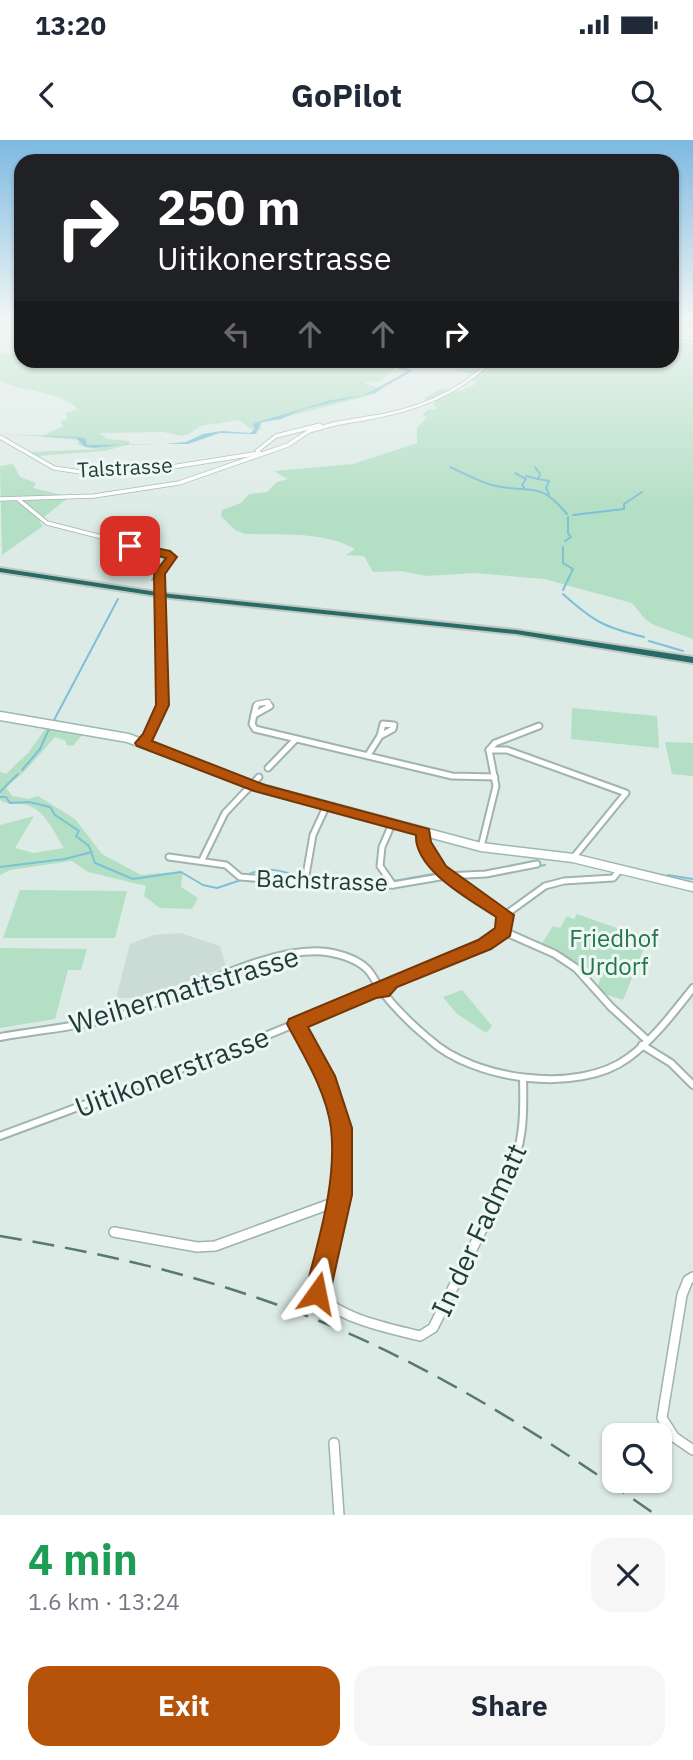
<!DOCTYPE html>
<meta charset="utf-8">
<style>
:root{--surface:#fff;--page:#f6f6f7;--text:#1f2937;--muted:#747a83;--accent:#b45309}
body{margin:0;font-family:"IBM Plex Sans",sans-serif;background:var(--page);color:var(--text);height:100vh;display:flex;flex-direction:column;font-size:26px;white-space:nowrap}
*{box-sizing:border-box;margin:0}
p{font-size:23px;color:var(--muted)}
.icon{flex:none;width:38px;height:38px;fill:none;stroke:currentColor;stroke-width:2;stroke-linecap:round;stroke-linejoin:round}
.map{position:relative;height:1375px;overflow:hidden}
.details{display:flex;flex-direction:column;background:var(--surface);flex:1}
.details>*{flex:none}
.banner{position:absolute;left:14px;top:14px;width:665px;height:214px;border-radius:21px;box-shadow:0 2px 5px #0004;background:#202124;color:#fff;overflow:hidden}
.tools{position:absolute;left:602px;top:1283px;display:grid;gap:14px}
.tools a{display:grid;place-items:center;width:70px;height:70px;border-radius:14px;background:var(--surface);box-shadow:0 2px 5px #0004;font-size:35px}
.pin{position:absolute;display:grid;place-items:center;width:60px;height:60px;color:#fff;margin:-30px;border-radius:14px;box-shadow:0 4px 10px #0006}
.me{position:absolute;width:77px;margin:-38px;rotate:12deg;stroke-linejoin:round;filter:drop-shadow(0 0 5px #0008)}
.turn{display:flex;align-items:center;gap:24px;height:147px;padding:0 28px;font-size:32px}
.turn .icon{width:91px;height:91px;stroke-width:2.5}
.turn b{display:block;font-size:49px;line-height:60px}
.lanes{display:flex;align-items:center;height:66px;padding:0 28px;background:#0003;justify-content:center;gap:35px;direction:ltr}
.lanes .off{opacity:.35}
.round{display:grid;place-items:center;flex:none;width:74px;height:74px;border-radius:21px;background:var(--page)}
.summary{display:flex;align-items:center;justify-content:space-between;height:119px;padding:0 28px}
h1{font-size:42px;font-weight:700;line-height:52px;color:#1e9e55}
.primary-button{display:flex;gap:14px;margin-top:auto;padding:14px 28px}
.primary-button a{flex:1;height:80px;border-radius:21px;background:var(--accent);color:#fff;font-size:28px;font-weight:700;line-height:80px;text-align:center}
.primary-button a+a{background:var(--page);color:var(--text)}
.status{display:flex;justify-content:space-between;align-items:center;height:49px;padding:0 35px;background:var(--surface);direction:ltr}
.status svg{height:19px;fill:currentColor}
header{display:flex;justify-content:space-between;align-items:center;height:91px;padding:0 28px;background:var(--surface);font-size:32px;font-weight:700}
.map>svg:first-child{display:block}
.built{fill:#cbdbd6}
.green{fill:#b3dfc4}
.water{fill:#7ec0d7}
.lines{fill:none;stroke-linecap:round;stroke-linejoin:round}
.stream{stroke:#7ec0d7;stroke-width:2}
.minor-far5-casing{stroke:#a0b3ae;stroke-width:4.5}
.minor-far4-casing{stroke:#a0b3ae;stroke-width:5}
.minor-far3-casing{stroke:#a0b3ae;stroke-width:7}
.minor-far2-casing{stroke:#a0b3ae;stroke-width:9}
.minor-far1-casing{stroke:#a0b3ae;stroke-width:10}
.minor-casing{stroke:#a0b3ae;stroke-width:12}
.secondary-casing{stroke:#9bb8b1;stroke-width:11}
.primary-casing{stroke:#c0c8c7;stroke-width:6}
.motorway-casing{stroke:#c0c8c7;stroke-width:4}
.minor-far5{stroke:#fff;stroke-width:2.5}
.minor-far4{stroke:#fff;stroke-width:3.5}
.minor-far3{stroke:#fff;stroke-width:4.5}
.minor-far2{stroke:#fff;stroke-width:5}
.minor-far1{stroke:#fff;stroke-width:6}
.minor{stroke:#fff;stroke-width:9}
.secondary{stroke:#fff;stroke-width:8}
.primary{stroke:#5da59b;stroke-width:4.5}
.motorway{fill:#266b64;fill-rule:evenodd}
.rail-far1{stroke:#577873;stroke-width:2;stroke-dasharray:6 3.5;stroke-linecap:butt}
.rail{stroke:#577873;stroke-width:2.5;stroke-dasharray:22 11;stroke-linecap:butt}
.minor-bridge-casing{stroke:#a0b3ae;stroke-width:7;stroke-linecap:butt}
.minor-bridge{stroke:#fff;stroke-width:4.5}
.route{fill:#b45309;stroke:#753606;stroke-width:2}
.labels{text-anchor:middle;stroke-width:6;stroke-linejoin:round;paint-order:stroke}
.far-street-label{font-size:21px;fill:#1d3c37;stroke:#eef7f4}
.street-label{font-size:24px;fill:#1d3c37;stroke:#eef7f4}
.park-label{font-size:24px;fill:#24774d;stroke:#eef7f4}
.near-street-label{font-size:28px;fill:#1d3c37;stroke:#eef7f4}
</style>
<div class="status"><b>13:20</b><svg viewBox="0 0 49 12"><path d="M0 12V9h3v3zM5 12V6h3v6zM10 12V3h3v9zM15 12V0h3v12zM26 1h20v11H26zM47 4h2v5h-2z"/></svg></div>
<header><svg class="icon" aria-label="back" viewBox="0 0 24 24"><path d="M15 5l-7 7 7 7"/></svg>GoPilot<svg class="icon" aria-label="search" viewBox="0 0 24 24"><circle cx="10" cy="10" r="6"/><path d="M15 15l6 6"/></svg></header>
<div class="map">
<svg width="693" height="1375" viewBox="0 0 693 1375">
<rect width="100%" height="100%" fill="#ddebe6"/>
<!-- built -->
<polygon class="built" points="180,793 220,806 226,827 143,858 116,858 130,804 154,795"/>
<!-- green -->
<g class="green">
<path d="M672,201L693,204V499L654,485L645,479L632,463L544,439L474,433L427,436L401,431L373,432L364,416L346,415L355,409C324,391 280,395 245,394L235,390L221,376L222,370L241,363L249,354L267,352L277,342L288,339L274,331L353,324L417,303V288L427,277L423,275L427,270L437,269L433,264L436,261L422,259L443,248L460,251L476,244L470,238L473,233L456,231L482,229L497,220H672Z"/>
<path d="M0,214H21V220H383L399,224L381,241L363,243L383,249L375,254L262,283L260,290H253L239,280L200,286L189,294L182,296L163,292L99,293L108,299L129,301L130,304L105,311L36,316L31,312L101,309L87,308L76,303L80,302L79,300L41,297L63,286L60,282L68,278L65,274L78,269C61,251 23,252 0,241Z"/>
<polygon points="13,324 20,337 36,343 33,348 69,357 39,381 43,386 2,415 0,326"/>
<polygon points="572,568 657,576 659,608 571,599"/>
<path d="M46,588L82,595L73,606L66,605V601L55,597L24,632L6,647L12,656L28,659L38,656L75,679L102,714L141,735L183,731L181,747L198,758L192,769L160,768L144,756L146,746L88,732L72,721L10,730L0,735V685L34,676L15,708L34,713L64,708C55,694 45,670 27,665C17,662 10,666 0,660V632L6,634L28,613Z"/>
<polygon points="665,602 693,603 693,636 672,634"/>
<polygon points="20,750 127,751 115,798 3,798"/>
<polygon points="577,774 648,799 623,860 605,854 598,846 602,834 540,806 553,786 560,788 567,776 574,779"/>
<polygon points="0,808 87,809 81,830 68,830 55,879 0,888"/>
<polygon points="462,850 492,886 486,893 456,873 443,857"/>
</g>
<!-- water -->
<path class="water" d="M441,221H445C433,231 417,222 403,227L412,231L374,253L304,269L281,279L261,282L256,294H252L220,293L188,304H127L93,308L84,306L76,298L0,294L77,297L86,299L87,305L165,304L186,302L203,294L221,291L250,293L255,289L253,284L258,282L331,260L364,255L408,231L397,229C412,220 428,230 441,221Z"/>
<g class="lines">
<!-- stream -->
<g class="stream">
<polyline points="672,194 676,196 672,199"/>
<path d="M450,327C463,333 478,341 492,345C529,355 537,338 567,374"/>
<polyline points="535,327 540,334 538,339 549,341 546,348 549,354"/>
<polyline points="515,333 526,339 522,345 524,347"/>
<polyline points="526,336 538,339"/>
<polyline points="573,375 624,369 624,364 642,352"/>
<polyline points="565,401 571,397 568,393 568,377"/>
<polyline points="563,407 563,423 573,429 563,450"/>
<polyline points="152,440 165,420 163,414"/>
<path d="M563,454C594,482 604,487 644,497"/>
<polyline points="649,501 683,511"/>
<polyline points="53,582 118,459"/>
<polyline points="22,630 40,609 49,589"/>
<polyline points="0,652 18,634"/>
<polyline points="0,657 6,657 10,663 29,662 50,667 55,675 79,691 76,696 89,706 95,723 133,739 181,732 203,745 217,748 241,740"/>
<polyline points="539,726 545,725"/>
<polyline points="0,727 65,719 92,712"/>
<polyline points="668,735 693,739"/>
<path d="M245,736C265,725 282,730 302,738"/>
<polyline points="469,738 499,734"/>
<polyline points="394,741 433,734"/>
</g>
<defs>
<g id="minor-far5">
<polyline points="672,196 693,199"/>
<path d="M363,279C413,271 456,256 492,220"/>
</g>
<g id="minor-far4">
<polyline points="333,284 374,277"/>
<polyline points="0,297 54,328 81,332 140,332 260,313"/>
<polyline points="257,311 276,296 320,285"/>
<polyline points="0,359 94,356 179,343 288,305 309,291 334,284"/>
<polyline points="19,360 47,383 137,406"/>
</g>
<g id="minor-far3">
<polyline points="130,404 169,414 172,418 160,434 160,445"/>
<polyline points="159,568 163,536 160,459"/>
<polyline points="256,568 257,564 268,562 270,566 267,568"/>
</g>
<g id="minor-far2">
<polyline points="254,575 252,584 255,589 452,636 495,637"/>
<polyline points="254,575 256,566"/>
<polyline points="254,575 270,566"/>
<polygon points="383,584 394,585 393,589 380,596"/>
<polyline points="142,603 152,590 160,566"/>
<polyline points="489,610 507,610 626,653 573,718"/>
<polyline points="489,610 495,603 539,586"/>
<polyline points="368,615 380,596"/>
<polyline points="268,628 296,599"/>
<polyline points="392,684 382,707 380,726 393,745"/>
<path d="M424,692C426,733 474,755 504,775"/>
<polyline points="481,707 496,646 489,610"/>
<polyline points="169,717 226,725 240,737 360,746 393,745 446,736 486,734 537,724"/>
<polyline points="202,720 225,673 259,637"/>
<polyline points="305,741 313,695 326,667"/>
<polyline points="505,775 545,746 564,741 613,738 619,731"/>
</g>
<g id="minor-far1">
<polyline points="502,773 505,775"/>
<polyline points="505,775 508,773"/>
<polyline points="503,791 555,814 576,828 611,867 647,900"/>
<polyline points="382,851 390,843 472,810 503,791"/>
<path d="M296,884C324,932 346,982 342,1039"/>
<path d="M0,897C38,890 78,887 115,877C175,861 267,804 327,812C339,814 356,819 366,828C372,833 376,843 381,850C394,867 412,885 429,899C473,940 578,955 628,918C653,900 674,872 693,848"/>
<polyline points="642,905 671,923 693,945"/>
<polyline points="0,996 229,911 374,851 382,851"/>
<path d="M507,1039C524,1005 524,975 523,938"/>
</g>
<g id="minor">
<path d="M342,1037C340,1077 319,1113 317,1153C339,1179 388,1188 420,1196L433,1188L508,1037"/>
<polyline points="114,1092 197,1107 215,1106 330,1064 339,1065"/>
<polyline points="693,1137 688,1140 682,1155 662,1278 674,1297 693,1310"/>
<polyline points="334,1303 339,1375"/>
</g>
<polyline id="secondary" points="0,576 128,598 260,648 481,707 573,718 693,747"/>
<polyline id="primary" points="683,179 693,182"/>
<polygon id="motorway" points="0,428 170,454 516,490 693,517 693,523 516,494 170,458 0,432"/>
</defs>
<!-- minor-far5 casing -->
<use href="#minor-far5" class="minor-far5-casing"/>
<!-- minor-far4 casing -->
<use href="#minor-far4" class="minor-far4-casing"/>
<!-- minor-far3 casing -->
<use href="#minor-far3" class="minor-far3-casing"/>
<!-- minor-far2 casing -->
<use href="#minor-far2" class="minor-far2-casing"/>
<!-- minor-far1 casing -->
<use href="#minor-far1" class="minor-far1-casing"/>
<!-- minor casing -->
<use href="#minor" class="minor-casing"/>
<!-- secondary casing -->
<use href="#secondary" class="secondary-casing"/>
<!-- primary casing -->
<use href="#primary" class="primary-casing"/>
<!-- motorway casing -->
<use href="#motorway" class="motorway-casing"/>
<!-- minor-far5 -->
<use href="#minor-far5" class="minor-far5"/>
<!-- minor-far4 -->
<use href="#minor-far4" class="minor-far4"/>
<!-- minor-far3 -->
<use href="#minor-far3" class="minor-far3"/>
<!-- minor-far2 -->
<use href="#minor-far2" class="minor-far2"/>
<!-- minor-far1 -->
<use href="#minor-far1" class="minor-far1"/>
<!-- minor -->
<use href="#minor" class="minor"/>
<!-- secondary -->
<use href="#secondary" class="secondary"/>
<!-- primary -->
<use href="#primary" class="primary"/>
<!-- motorway -->
<use href="#motorway" class="motorway"/>
<!-- rail-far1 -->
<polyline class="rail-far1" points="679,179 693,183"/>
<!-- rail -->
<path class="rail" d="M0,1096C104,1113 208,1137 307,1176C432,1225 546,1298 656,1375"/>
<defs>
<polyline id="minor-bridge" points="160,445 160,459"/>
</defs>
<!-- minor-bridge casing -->
<use href="#minor-bridge" class="minor-bridge-casing"/>
<!-- minor-bridge -->
<use href="#minor-bridge" class="minor-bridge"/>
</g>
<!-- sky -->
<linearGradient id="sky" x2="0" y2="1"><stop stop-color="#7db9e1"/><stop offset="0.48" stop-color="#f0f6f4"/><stop offset="1" stop-color="#f0f6f4" stop-opacity="0"/></linearGradient>
<rect width="693" height="371" fill="url(#sky)"/>
<!-- route -->
<path class="route" d="M130,403L170,411L177,417L165,434L169,565L152,601L265,645L429,689L431,702L446,726L514,775L510,796L491,809L397,847L389,856L376,858L308,887L335,936L352,988V1055L330,1153L326,1161L317,1165L309,1161L305,1153C318,1100 337,1044 331,988C326,951 304,916 287,884L289,879L478,800L495,788L496,777C471,760 414,730 416,695L254,651L137,606L135,603L143,594L156,565L154,434L166,418L126,408V404Z"/>
<g class="labels">
<!-- far-street labels -->
<g class="far-street-label">
<text transform="translate(125 328) rotate(-3)" y="7">Talstrasse</text>
</g>
<!-- street labels -->
<g class="street-label">
<text transform="translate(322 741) rotate(2)" y="8">Bachstrasse</text>
</g>
<!-- park labels -->
<g class="park-label">
<text x="614" y="807">Friedhof<tspan x="614" dy="28">Urdorf</tspan></text>
</g>
<!-- near-street labels -->
<g class="near-street-label">
<text transform="translate(184 850) rotate(-17)" y="10">Weihermattstrasse</text>
<text transform="translate(172 932) rotate(-21)" y="10">Uitikonerstrasse</text>
<text transform="translate(479 1090) rotate(-65)" y="10">In der Fadmatt</text>
</g>
</g>
</svg>
<div class="tools">
<a><svg class="icon" aria-label="search" viewBox="0 0 24 24"><circle cx="10" cy="10" r="6"/><path d="M15 15l6 6"/></svg></a>
</div>
<div class="pin" style="left:130px;top:406px;background:#d93025"><svg class="icon" aria-label="arrive" viewBox="0 0 24 24"><path d="M6 21V4h12l-3 4 3 4H6"/></svg></div>
<svg class="me" style="left:317px;top:1153px" viewBox="-20 -20 40 40"><path d="M0-17L14 15 0 8-14 15z" fill="#b45309" stroke="#fff" stroke-width="4"/></svg>
<div class="banner">
<div class="turn"><svg class="icon" aria-label="right" viewBox="0 0 24 24"><path d="M7 20v-9h11M14 6l5 5-5 5"/></svg><div><b>250 m</b>Uitikonerstrasse</div></div>
<div class="lanes"><svg class="icon off" aria-label="left" viewBox="0 0 24 24"><path d="M17 20v-9H6M10 6l-5 5 5 5"/></svg><svg class="icon off" aria-label="ahead" viewBox="0 0 24 24"><path d="M12 20V5M6 11l6-6 6 6"/></svg><svg class="icon off" aria-label="ahead" viewBox="0 0 24 24"><path d="M12 20V5M6 11l6-6 6 6"/></svg><svg class="icon" aria-label="right" viewBox="0 0 24 24"><path d="M7 20v-9h11M14 6l5 5-5 5"/></svg></div>
</div>
</div>
<section class="details">
<div class="summary"><div><h1>4 min</h1><p>1.6 km · 13:24</p></div><a class="round"><svg class="icon" aria-label="close" viewBox="0 0 24 24"><path d="M6 6l12 12M18 6L6 18"/></svg></a></div>
<div class="primary-button"><a>Exit</a><a>Share</a></div>
</section>
